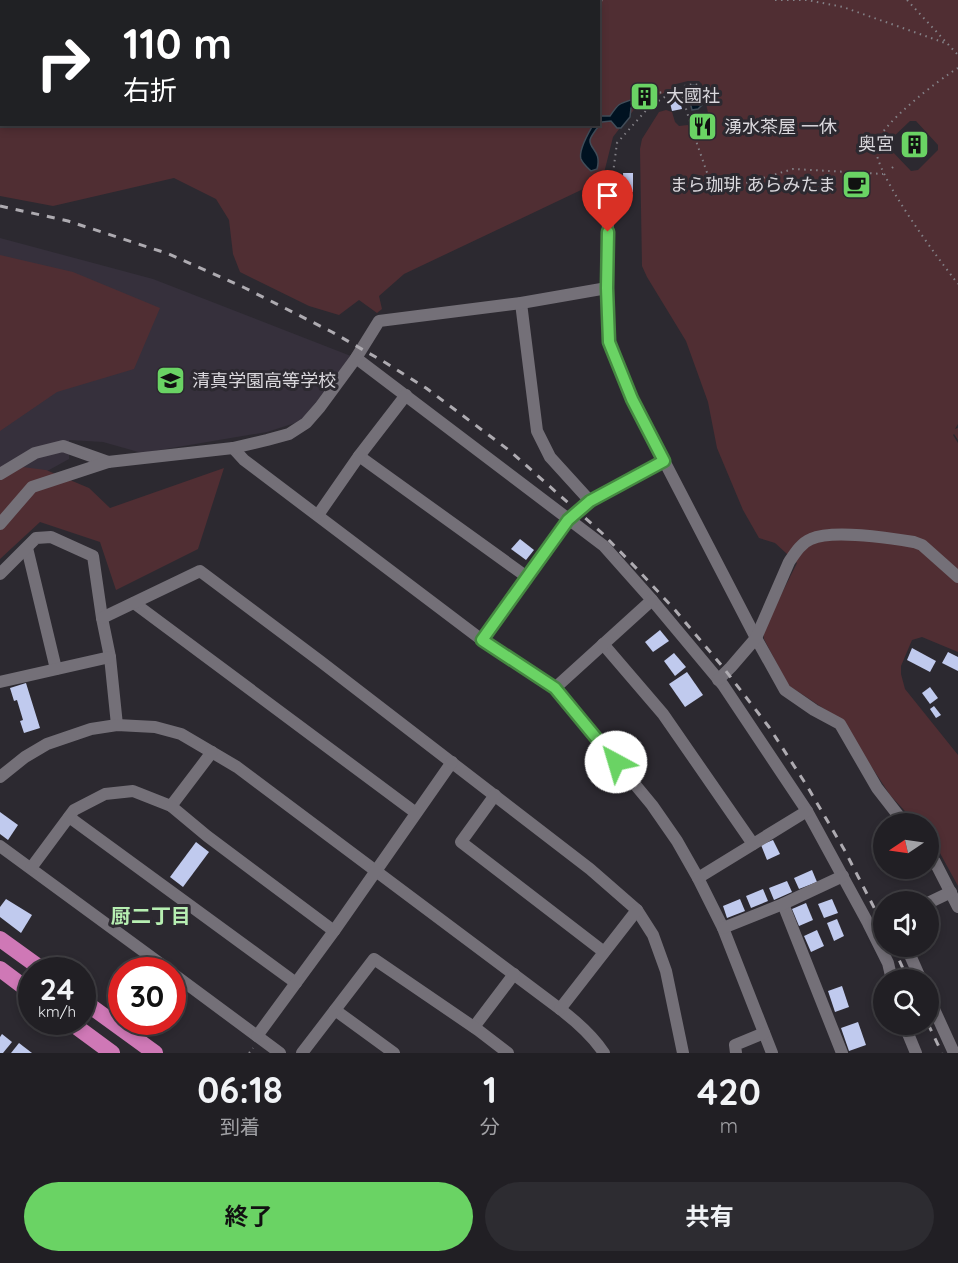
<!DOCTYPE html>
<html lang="ja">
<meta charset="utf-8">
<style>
:root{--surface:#211f24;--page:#2d2c31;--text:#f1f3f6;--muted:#a2a2a6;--line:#3e3d41;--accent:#6ad364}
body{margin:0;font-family:Quicksand,"Noto Sans JP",sans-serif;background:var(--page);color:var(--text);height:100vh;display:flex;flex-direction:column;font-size:22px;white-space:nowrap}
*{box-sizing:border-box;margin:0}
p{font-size:20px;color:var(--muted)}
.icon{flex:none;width:33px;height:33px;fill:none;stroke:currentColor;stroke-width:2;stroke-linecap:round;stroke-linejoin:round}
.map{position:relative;height:1053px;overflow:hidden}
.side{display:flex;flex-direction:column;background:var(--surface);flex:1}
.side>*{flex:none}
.banner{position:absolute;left:0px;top:0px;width:600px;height:126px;box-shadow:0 3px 9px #0003,0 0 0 2px var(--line);background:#202124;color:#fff;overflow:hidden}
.needle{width:39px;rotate:257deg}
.buttons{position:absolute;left:873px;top:813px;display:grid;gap:12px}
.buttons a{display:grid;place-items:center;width:66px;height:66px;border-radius:50%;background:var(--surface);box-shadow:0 3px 9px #0003,0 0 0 2px var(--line);font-size:30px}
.speed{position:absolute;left:18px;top:957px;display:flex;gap:12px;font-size:30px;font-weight:700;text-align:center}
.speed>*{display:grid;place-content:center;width:78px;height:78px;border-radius:50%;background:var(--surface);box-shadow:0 3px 9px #0003,0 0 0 2px var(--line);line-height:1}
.speed small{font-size:15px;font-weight:400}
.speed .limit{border:9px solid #d22;background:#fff;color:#111}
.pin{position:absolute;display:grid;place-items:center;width:51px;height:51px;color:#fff;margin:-62px -26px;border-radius:50% 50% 50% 0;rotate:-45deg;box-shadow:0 0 6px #0007}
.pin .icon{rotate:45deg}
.me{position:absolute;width:66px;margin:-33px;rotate:321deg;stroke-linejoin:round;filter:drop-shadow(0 0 4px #0008)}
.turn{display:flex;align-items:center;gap:21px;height:126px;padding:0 24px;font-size:27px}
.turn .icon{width:78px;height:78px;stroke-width:2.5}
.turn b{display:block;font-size:42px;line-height:51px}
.eta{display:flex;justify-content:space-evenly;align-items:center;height:102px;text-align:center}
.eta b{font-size:36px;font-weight:700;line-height:42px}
.action{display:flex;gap:12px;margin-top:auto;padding:12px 24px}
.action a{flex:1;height:69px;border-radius:36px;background:var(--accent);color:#111;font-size:24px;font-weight:700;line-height:69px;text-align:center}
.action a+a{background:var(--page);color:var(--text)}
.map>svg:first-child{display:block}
.built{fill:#36303c}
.green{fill:#502e33;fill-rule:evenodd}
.water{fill:#001221;stroke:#414d59;stroke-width:1.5}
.building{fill:#c0caee}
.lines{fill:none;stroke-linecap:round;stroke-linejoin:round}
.path{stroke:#838187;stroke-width:2;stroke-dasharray:1.5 4.5;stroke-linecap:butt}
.minor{stroke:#747078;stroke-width:12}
.highway{stroke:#cf78b6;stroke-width:16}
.rail{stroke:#aeabb1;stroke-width:3;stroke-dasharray:8 8;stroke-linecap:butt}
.route-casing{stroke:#458941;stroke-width:15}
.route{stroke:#6ad364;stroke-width:10}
.labels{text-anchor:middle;stroke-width:6;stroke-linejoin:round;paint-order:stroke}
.poi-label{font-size:18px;fill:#dad8dd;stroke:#2c2930;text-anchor:start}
.neighbourhood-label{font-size:20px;font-weight:bold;fill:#b7efb2;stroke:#2c2930}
</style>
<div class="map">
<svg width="958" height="1053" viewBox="0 0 958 1053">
<rect width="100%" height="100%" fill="#2c2930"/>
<!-- built -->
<polygon class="built" points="0,238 153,279 356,358 326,403 295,423 267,432 142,453 103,442 69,440 69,459 31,480 0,511"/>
<!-- green -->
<g class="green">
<path d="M0,0H958V424L955,429L958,428V440L954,434L953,435L958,443V652L922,637L912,640L901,666V674L905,689L958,755V886L935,844L929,837L928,824L916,823L890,795L841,720L788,685L764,639L763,631L797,563L775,543L759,538L743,510L717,448L708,402L686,341L647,277L642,266L640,149L642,139L659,112L666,110L672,112L675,122L679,126L688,125L696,137L699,139L710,136L712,132L702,84L699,81H688L676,84L674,89L639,103L613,137L604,173L600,181L404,274L379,296L382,309L377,313L359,300L339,315L309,306L240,272L233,254L229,220L216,199L174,178L53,206L0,196ZM2,2H598V124H2ZM910,121H916L938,145V150L918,170L911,171L889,148V141Z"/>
<polygon points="0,255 73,272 160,308 134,369 57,392 0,431"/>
<polygon points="7,465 46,470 89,488 110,508 224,468 198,549 116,590 100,542 40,522 0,559 0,467"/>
</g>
<!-- water -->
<g class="water">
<polygon points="693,85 698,86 702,105 698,109 692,110 686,87"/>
<path d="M634,99L635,102L631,108L630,117L621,128H617L611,121L602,122C599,126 591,135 590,140C589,149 602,151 597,169L591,171C588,168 583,164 581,159C578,150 589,132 593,125L598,124L599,116H610C619,103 618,104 634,99Z"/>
</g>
<!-- building -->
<g class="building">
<polygon points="679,97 682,109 672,111 669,99"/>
<polygon points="705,118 709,135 701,137 697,120"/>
<polygon points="916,132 928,144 923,148 919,144 915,148 918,152 914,156 911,154 910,156 903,149 905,147 902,144 907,140 911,144 915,140 911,136"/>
<polygon points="623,173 633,173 633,192 624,192"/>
<polygon points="859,180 863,185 854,190 851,185"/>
<polygon points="520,539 534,550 526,560 511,549"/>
<polygon points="660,630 669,641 653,652 645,642"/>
<polygon points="912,648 936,661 930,672 907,660"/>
<polygon points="948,652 958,657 958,671 942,663"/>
<polygon points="674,653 686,667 675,676 664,661"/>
<polygon points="687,672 703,695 685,707 669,684"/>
<polygon points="26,683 40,728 24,733 20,721 23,720 17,700 14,701 10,688"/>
<polygon points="930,687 938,698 930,704 922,693"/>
<polygon points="934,706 941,715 936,718 930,709"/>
<polygon points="0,812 18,825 8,840 0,834"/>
<polygon points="773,840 780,854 767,860 761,845"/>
<polygon points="196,842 209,852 183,887 170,877"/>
<polygon points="812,870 817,882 799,889 794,878"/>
<polygon points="787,881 792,892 774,900 769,888"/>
<polygon points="763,889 768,901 751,908 746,896"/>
<polygon points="6,899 32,915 21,933 0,917 0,907"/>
<polygon points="740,899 745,911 727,918 723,906"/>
<polygon points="832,899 838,913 824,918 818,904"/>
<polygon points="806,903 813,920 799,926 792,909"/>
<polygon points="837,919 844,936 834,941 827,923"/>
<polygon points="817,930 824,946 811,952 804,936"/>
<polygon points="842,986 849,1007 835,1012 828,991"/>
<polygon points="858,1022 866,1045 849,1051 841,1028"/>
<polygon points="2,1034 12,1042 3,1053 0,1053 0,1037"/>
<polygon points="19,1043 32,1053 11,1053"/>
</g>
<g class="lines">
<!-- path -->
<g class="path">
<polyline points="183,0 184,2"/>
<polyline points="775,0 807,0 843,7 948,44"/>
<polyline points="907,0 958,55"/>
<polyline points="583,2 605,0"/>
<polyline points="0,10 2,11"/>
<path d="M958,68C940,79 877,126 876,147C874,174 940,261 958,284"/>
<polyline points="684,86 693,84 699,85 703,105"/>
<polyline points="648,95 663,92"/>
<polyline points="892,168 895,165"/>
<polyline points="609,203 617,143 649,107 671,93 681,92 693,132 713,190 729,188 793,169 883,174"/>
<polyline points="249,1053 253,1048"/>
</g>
<!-- minor -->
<g class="minor">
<polyline points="608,213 607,288 609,342 632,399 756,638 785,690 814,710 840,724 877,788 905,824"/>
<polyline points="521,303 537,431 550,457 590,501"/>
<polyline points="356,358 604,546 652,600 723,685 807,811 868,923 888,963 892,980"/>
<polyline points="233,448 244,460 482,640 555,688 652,805 677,841 698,878 723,928 772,1053"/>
<polyline points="359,456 527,577"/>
<polyline points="0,474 35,453 63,446 108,462"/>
<polyline points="318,515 359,456 406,395"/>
<polyline points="0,524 32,487 108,462 233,448 267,440 289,434 306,423 320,407 356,358 379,321 521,303 607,288"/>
<polyline points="27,548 56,669"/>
<polyline points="0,574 36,538 51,537 93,556 102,618 110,657 117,725"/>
<polyline points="134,603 416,813"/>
<polyline points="102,618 200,571 320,661 590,869 637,910 653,935 666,971 683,1053"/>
<polyline points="482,640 569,520 590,501 664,461"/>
<polyline points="603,644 663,714 753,844"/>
<path d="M718,680L731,667L756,638L789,562C795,553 801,543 811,539C833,529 889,538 914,542L922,545L958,577"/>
<polyline points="0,682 110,657"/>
<polyline points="555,688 652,600"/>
<path d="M0,777L25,757L47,744L91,729L117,725L155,727L181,734L237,767L560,1009C577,1022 592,1035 604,1053"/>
<polyline points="495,795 461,842 604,952"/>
<polyline points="171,806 212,752"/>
<polyline points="69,817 296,983"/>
<polyline points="0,846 169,970"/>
<polyline points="928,854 935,862 958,907"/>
<polyline points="31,868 74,810 105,794 133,791 171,806 207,836 334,931"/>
<polyline points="698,878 807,811"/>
<polyline points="928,903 951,892"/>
<polyline points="783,904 842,1053"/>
<polyline points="723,928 783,904 843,876"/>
<polyline points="906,946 921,980"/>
<polyline points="172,973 280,1053"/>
<polyline points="928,996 954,1053"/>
<polyline points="560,1009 637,910"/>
<polyline points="335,1010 394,1053"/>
<polyline points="904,1024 916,1053"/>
<polyline points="474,1027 514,974"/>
<polyline points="257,1036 334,931 452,762"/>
<polyline points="302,1053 374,959 478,1030 508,1053"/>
<polyline points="736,1053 735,1045 764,1033"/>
</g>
<!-- highway -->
<g class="highway">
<polyline points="0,939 43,970"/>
<polyline points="0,969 32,993"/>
<polyline points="82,1000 155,1053"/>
<polyline points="70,1022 112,1053"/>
</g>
<!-- rail -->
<g class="rail">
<polyline points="0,206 68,221 169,254 245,288 332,332 386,363 426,388 510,451 602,533 638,570 675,610 722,666 769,727 807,786 845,851 884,927"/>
<polyline points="893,946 908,980"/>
<polyline points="928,1024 942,1053"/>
</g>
</g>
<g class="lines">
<defs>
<polyline id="route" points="608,232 607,288 609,342 632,399 664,461 590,501 568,520 482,640 555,688 616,762"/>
</defs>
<!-- route casing -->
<use href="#route" class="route-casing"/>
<!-- route -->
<use href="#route" class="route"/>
</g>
<!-- icons -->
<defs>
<symbol id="building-square" viewBox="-11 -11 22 22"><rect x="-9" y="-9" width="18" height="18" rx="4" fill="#6ad364" stroke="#2c2930"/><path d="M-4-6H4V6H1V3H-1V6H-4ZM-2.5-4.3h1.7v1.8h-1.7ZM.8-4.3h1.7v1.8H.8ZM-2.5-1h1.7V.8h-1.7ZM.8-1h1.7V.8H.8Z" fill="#111"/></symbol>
<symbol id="restaurant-square" viewBox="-11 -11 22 22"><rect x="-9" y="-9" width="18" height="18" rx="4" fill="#6ad364" stroke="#2c2930"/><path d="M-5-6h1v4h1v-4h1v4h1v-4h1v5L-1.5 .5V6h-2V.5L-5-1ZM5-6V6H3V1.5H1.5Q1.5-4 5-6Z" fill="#111"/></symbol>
<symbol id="cafe-square" viewBox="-11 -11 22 22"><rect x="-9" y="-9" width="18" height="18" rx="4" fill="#6ad364" stroke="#2c2930"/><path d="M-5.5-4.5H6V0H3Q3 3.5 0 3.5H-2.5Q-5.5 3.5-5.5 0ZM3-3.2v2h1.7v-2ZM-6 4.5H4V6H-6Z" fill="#111"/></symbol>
<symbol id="school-square" viewBox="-11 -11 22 22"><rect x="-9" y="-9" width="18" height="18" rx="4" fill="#6ad364" stroke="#2c2930"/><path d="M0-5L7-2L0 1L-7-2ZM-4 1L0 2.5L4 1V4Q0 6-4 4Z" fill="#111"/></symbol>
</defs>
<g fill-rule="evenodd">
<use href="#building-square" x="628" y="80" width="33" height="33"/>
<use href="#restaurant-square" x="686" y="110" width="33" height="33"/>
<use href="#building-square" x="898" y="128" width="33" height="33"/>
<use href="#cafe-square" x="840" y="168" width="33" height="33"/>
<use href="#school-square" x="154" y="364" width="33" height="33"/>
</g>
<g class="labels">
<!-- poi labels -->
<g class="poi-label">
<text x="666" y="102">大國社</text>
<text x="724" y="133">湧水茶屋 一休</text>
<text x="894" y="150" text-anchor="end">奥宮</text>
<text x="836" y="191" text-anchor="end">まら珈琲 あらみたま</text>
<text x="192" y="387">清真学園高等学校</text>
</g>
<!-- neighbourhood labels -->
<g class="neighbourhood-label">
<text x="151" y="923">厨二丁目</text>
</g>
</g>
</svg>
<div class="buttons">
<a><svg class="needle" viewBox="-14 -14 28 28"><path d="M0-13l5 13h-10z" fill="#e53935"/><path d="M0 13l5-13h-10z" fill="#a2a2a6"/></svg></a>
<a><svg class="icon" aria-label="sound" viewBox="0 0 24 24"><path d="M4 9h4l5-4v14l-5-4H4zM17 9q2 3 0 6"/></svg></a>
<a><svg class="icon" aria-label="search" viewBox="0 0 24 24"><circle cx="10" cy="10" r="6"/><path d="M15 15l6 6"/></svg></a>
</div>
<div class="speed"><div>24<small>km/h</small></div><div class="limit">30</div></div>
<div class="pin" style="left:608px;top:232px;background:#d93025"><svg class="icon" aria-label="arrive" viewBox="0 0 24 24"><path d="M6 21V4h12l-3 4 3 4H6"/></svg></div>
<svg class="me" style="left:616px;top:762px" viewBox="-20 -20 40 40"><circle r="19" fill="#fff"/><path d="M0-13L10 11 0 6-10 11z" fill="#6ad364"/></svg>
<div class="banner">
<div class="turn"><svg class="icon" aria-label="right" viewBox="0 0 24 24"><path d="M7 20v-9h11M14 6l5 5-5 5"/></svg><div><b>110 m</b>右折</div></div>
</div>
</div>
<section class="side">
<div class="eta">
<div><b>06:18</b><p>到着</p></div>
<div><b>1</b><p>分</p></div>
<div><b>420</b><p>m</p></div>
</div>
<div class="action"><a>終了</a><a>共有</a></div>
</section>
